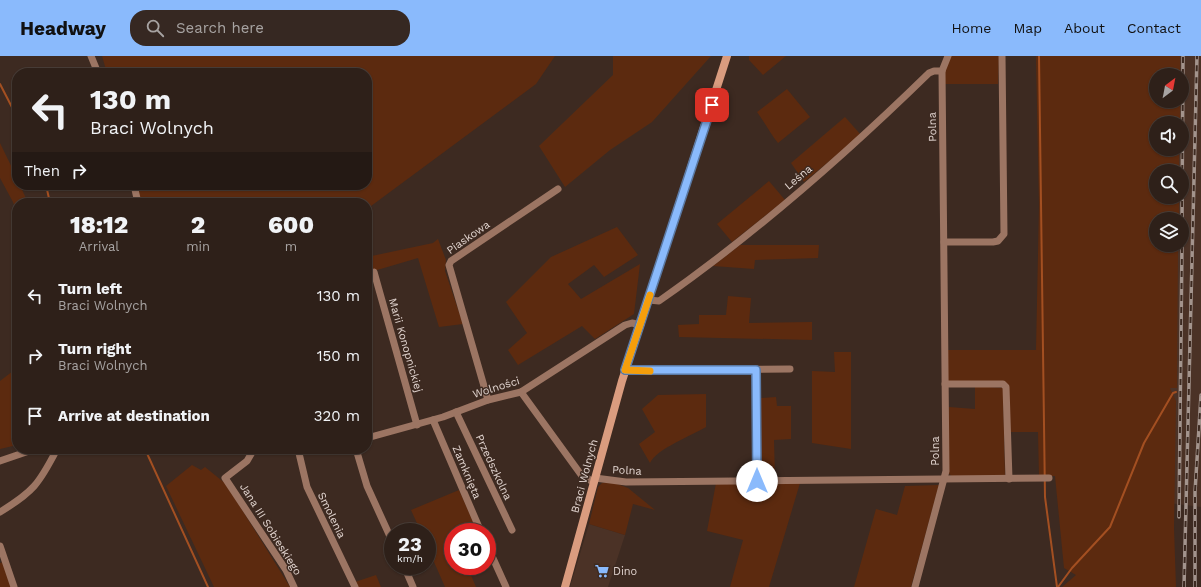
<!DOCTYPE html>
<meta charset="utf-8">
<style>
:root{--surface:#2e2019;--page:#362822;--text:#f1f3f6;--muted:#a7a3a2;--line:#493e38;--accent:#8abafc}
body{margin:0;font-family:"Work Sans",sans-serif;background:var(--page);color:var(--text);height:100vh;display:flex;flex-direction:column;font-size:15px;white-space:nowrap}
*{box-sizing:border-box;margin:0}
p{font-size:13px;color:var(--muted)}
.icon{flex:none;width:22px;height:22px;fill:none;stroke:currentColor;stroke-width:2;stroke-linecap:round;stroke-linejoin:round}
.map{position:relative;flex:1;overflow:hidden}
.sheet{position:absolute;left:12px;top:142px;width:360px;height:256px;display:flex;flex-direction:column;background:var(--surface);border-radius:16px;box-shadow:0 1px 3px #0004,0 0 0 1px var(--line)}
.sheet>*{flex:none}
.guide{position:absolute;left:12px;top:12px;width:360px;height:122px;border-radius:16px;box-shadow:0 1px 3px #0004,0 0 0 1px var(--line);background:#2e2019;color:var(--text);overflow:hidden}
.needle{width:26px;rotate:32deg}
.controls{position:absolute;left:1149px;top:12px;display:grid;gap:8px}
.controls a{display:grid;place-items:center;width:40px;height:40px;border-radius:50%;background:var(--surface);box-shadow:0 1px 3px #0004,0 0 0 1px var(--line);font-size:20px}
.speed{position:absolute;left:384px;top:467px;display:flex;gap:8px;font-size:20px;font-weight:700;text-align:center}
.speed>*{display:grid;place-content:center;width:52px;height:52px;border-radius:50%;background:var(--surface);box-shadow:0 1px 3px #0004,0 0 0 1px var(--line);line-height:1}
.speed small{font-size:10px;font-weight:400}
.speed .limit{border:6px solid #d22;background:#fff;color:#111}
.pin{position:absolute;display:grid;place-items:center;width:34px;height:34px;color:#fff;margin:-17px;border-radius:8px;box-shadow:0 2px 6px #0006}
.me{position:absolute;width:44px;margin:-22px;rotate:0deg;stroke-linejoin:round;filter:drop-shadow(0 0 3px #0008)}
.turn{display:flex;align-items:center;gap:14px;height:84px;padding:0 12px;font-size:18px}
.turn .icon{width:52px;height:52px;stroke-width:2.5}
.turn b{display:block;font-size:28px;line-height:34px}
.then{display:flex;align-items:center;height:38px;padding:0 12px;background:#0003;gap:8px;font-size:15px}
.eta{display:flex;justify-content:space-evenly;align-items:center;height:68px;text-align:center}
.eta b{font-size:24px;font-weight:800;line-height:28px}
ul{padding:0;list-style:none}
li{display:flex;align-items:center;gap:12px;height:60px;padding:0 12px}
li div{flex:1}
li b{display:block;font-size:15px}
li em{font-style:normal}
header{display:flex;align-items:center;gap:24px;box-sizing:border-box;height:56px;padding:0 20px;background:var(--accent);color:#111}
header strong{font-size:19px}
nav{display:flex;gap:22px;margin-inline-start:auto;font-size:14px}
.search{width:280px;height:36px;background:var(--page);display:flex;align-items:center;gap:10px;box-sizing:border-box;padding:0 14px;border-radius:16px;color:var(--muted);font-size:15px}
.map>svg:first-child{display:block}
.built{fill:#4b3226}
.green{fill:#5c2a0f}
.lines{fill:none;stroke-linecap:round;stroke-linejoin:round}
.stream{stroke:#a34f21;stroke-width:2}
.minor{stroke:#9c7563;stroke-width:7}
.secondary{stroke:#da9c7f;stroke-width:8}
.rail-casing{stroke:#a3948d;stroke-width:3.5}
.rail{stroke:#3d2a21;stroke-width:2;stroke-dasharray:6;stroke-linecap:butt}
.route-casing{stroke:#5a79a4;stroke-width:10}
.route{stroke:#8abafc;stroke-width:7}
.slow{stroke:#f59e0b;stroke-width:7}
.labels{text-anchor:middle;stroke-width:3;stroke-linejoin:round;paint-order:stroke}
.street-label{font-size:11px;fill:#e1d4cf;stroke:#3d2a21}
.poi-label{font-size:11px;fill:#e1d4cf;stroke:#3d2a21;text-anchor:start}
</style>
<header>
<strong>Headway</strong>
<div class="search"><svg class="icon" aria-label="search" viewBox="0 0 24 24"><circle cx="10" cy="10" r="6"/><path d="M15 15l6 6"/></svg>Search here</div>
<nav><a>Home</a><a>Map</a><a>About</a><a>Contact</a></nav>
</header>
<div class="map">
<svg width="1201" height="531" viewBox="0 0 1201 531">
<rect width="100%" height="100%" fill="#3d2a21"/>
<!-- built -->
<g class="built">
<polygon points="1172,0 1201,0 1201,451 1169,447 1170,189 1182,189 1182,163 1170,163 1170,141 1182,141 1182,115 1170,115 1171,93 1182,93 1182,67 1171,67 1171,45 1182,45 1182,19 1171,19"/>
<polygon points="589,468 625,479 608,531 570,531"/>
</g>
<!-- green -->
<g class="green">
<polygon points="102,0 555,0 536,28 367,153 367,147 139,147 136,129 367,129 367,17 107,17"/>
<polygon points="613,0 711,0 652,66 610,94 565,131 539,90 613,19"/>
<polygon points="749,0 786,0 763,19 749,4"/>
<polygon points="951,0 999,0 998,28 944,28 944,6"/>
<polygon points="1036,0 1180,0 1180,19 1156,19 1156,45 1180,45 1180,67 1156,67 1156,93 1179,93 1179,115 1156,115 1156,141 1179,141 1179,163 1156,163 1156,189 1178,189 1177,332 1170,332 1176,345 1174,472 1176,531 1062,531 1076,519 1064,512 1055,420 1039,420 1038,376 1009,376 1008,330 947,326 948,294 1036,294 1039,150"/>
<path d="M787,33L810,61L778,87C770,77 765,67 757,56Z"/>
<polygon points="845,61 861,79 804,126 791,107"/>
<polygon points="0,87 17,122 17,129 20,129 28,147 17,147 17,158 13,146 0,122"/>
<polygon points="769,125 785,144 732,186 717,168"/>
<polygon points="617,171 638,199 604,221 594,209 568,228 581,243 640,208 634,258 595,283 582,270 518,309 508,294 527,277 506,246 551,201"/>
<polygon points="438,183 446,204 445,215 463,268 439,271 418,202 367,217 367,201 433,187"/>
<polygon points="740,189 819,189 818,202 755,204 754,213 713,210"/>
<polygon points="728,240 751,242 749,267 812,266 812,284 679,281 678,269 699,268 699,259 726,259"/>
<polygon points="834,296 851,296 851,393 812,387 812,315 835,316"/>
<polygon points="17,312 17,389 0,393 0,325"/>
<polygon points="975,330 1003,332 1005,421 953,421 949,418 949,351 975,353"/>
<path d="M706,338V371C693,379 656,393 650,407L639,388L655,376L642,353L658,339Z"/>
<polygon points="776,341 777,350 791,350 791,383 774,384 775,422 761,422 760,342"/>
<polygon points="192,409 201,414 205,411 226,428 290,531 214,531 166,430"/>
<polygon points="612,426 628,432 655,454 633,448 625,479 589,468 598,431 602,427"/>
<polygon points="716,427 800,427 769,531 730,531 743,484 707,475"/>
<polygon points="939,429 911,531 854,531 876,453 897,459 905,430"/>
<polygon points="459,434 478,476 453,476 453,510 467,510 476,531 445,531 427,490 427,476 421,476 411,454"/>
<polygon points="3,506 11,531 0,531 0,507"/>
<polygon points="376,519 381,531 358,531 355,526"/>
</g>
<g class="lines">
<!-- stream -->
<g class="stream">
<polyline points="1039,0 1045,441 1057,531"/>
<polyline points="0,28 17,61"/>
<polyline points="46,129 50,147"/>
<polyline points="145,393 208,531"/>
<polyline points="1058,531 1072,512 1110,471 1144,387 1173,337 1176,336"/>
</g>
<!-- minor -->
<g class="minor">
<polyline points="91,0 98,17"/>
<polyline points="134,129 138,147"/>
<polyline points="944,186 993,186 998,185 1004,178 1002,0"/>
<polyline points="374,216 417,369"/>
<path d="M649,244L659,245C755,178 845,99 929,17L934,15H942L948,0"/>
<polyline points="625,314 790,313"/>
<polyline points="756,314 757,425"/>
<polyline points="945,328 1003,328 1006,331 1009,423"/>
<polyline points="521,336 582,420 594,426"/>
<polyline points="488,344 449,209 451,205 558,133"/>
<polyline points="456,356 512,474"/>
<polyline points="433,364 481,476"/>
<polyline points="367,382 443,361 488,344 521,336 625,269 632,267 641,269"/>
<polyline points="254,393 247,405 225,422 286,514 294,531"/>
<polyline points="298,393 307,431 355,531"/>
<polyline points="356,393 367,430 393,487"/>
<polyline points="0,405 35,393"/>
<polyline points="595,422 626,426 1049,422"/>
<path d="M0,456C33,436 39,428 57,393"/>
<polyline points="487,489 506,531"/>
<polyline points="0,490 14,531"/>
<polyline points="404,510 413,531"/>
<polyline points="915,531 946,415 942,15"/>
</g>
<!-- secondary -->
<polyline class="secondary" points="565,531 622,325 727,0"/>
<defs>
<g id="rail">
<polyline points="1182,163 1183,0"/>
<polyline points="1179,461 1182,189"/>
<polyline points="1184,531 1197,0"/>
<polyline points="1195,531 1195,436 1201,339"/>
</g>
</defs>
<!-- rail casing -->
<use href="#rail" class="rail-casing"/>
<!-- rail -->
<use href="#rail" class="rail"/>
</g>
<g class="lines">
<defs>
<polyline id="route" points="712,49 625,314 756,314 757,425"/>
</defs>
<!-- route casing -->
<use href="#route" class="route-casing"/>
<!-- route -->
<use href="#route" class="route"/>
<!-- slow -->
<polyline class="slow" points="650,315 625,314 650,239"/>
</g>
<!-- icons -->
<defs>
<symbol id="supermarket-bare" viewBox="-9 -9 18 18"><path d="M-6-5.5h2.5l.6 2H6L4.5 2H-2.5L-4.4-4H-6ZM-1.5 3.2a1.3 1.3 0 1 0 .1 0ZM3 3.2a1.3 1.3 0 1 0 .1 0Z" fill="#8abafc" stroke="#3d2a21" stroke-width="2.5" paint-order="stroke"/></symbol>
</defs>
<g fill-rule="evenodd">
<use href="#supermarket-bare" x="592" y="505" width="20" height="20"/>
</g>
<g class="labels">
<!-- street labels -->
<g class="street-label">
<text transform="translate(932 71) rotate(-91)" y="4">Polna</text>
<text transform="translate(798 121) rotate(-40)" y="4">Leśna</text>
<text transform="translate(468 181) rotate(-35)" y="4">Piaskowa</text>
<text transform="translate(406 289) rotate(74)" y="4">Marii Konopnickiej</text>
<text transform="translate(496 331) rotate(-17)" y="4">Wolności</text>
<text transform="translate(935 395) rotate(-90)" y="4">Polna</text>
<text transform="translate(494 411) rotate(65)" y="4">Przedszkolna</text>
<text transform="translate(627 414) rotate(3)" y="4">Polna</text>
<text transform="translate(467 416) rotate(67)" y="4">Zamknięta</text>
<text transform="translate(584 420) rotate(-75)" y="4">Braci Wolnych</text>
<text transform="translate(332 459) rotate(64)" y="4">Smolenia</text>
<text transform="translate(271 473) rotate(58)" y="4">Jana III Sobieskiego</text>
</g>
<!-- poi labels -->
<g class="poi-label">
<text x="613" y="519">Dino</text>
</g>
</g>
</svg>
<div class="controls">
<a><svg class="needle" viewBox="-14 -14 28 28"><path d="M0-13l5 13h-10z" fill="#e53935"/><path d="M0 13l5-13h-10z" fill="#a7a3a2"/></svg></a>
<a><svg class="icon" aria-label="sound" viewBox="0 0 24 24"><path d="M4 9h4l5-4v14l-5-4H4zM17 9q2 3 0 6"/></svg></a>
<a><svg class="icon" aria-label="search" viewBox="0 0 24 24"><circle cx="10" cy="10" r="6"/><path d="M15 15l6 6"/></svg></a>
<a><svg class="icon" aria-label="layers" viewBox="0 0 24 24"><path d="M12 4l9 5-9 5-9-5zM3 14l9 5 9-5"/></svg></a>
</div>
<div class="speed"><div>23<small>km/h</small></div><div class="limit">30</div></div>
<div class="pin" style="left:712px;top:49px;background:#d93025"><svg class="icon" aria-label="arrive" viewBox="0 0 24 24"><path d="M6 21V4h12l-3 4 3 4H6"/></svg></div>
<svg class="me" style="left:757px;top:425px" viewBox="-20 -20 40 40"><circle r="19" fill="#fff"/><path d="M0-13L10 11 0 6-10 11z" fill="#8abafc"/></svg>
<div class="guide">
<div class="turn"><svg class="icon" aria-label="left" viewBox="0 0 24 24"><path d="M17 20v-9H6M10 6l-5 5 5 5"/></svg><div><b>130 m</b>Braci Wolnych</div></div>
<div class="then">Then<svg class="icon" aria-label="right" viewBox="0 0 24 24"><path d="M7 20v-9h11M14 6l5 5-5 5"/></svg></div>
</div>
<section class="sheet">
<div class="eta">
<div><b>18:12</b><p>Arrival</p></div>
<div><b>2</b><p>min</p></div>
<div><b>600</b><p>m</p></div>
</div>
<ul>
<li><svg class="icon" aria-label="left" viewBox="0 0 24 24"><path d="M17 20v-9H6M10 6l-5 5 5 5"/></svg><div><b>Turn left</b><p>Braci Wolnych</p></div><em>130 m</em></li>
<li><svg class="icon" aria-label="right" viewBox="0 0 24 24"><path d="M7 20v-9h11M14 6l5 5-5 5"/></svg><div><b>Turn right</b><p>Braci Wolnych</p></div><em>150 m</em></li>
<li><svg class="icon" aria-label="arrive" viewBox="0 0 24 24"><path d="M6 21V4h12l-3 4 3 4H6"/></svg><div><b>Arrive at destination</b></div><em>320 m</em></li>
</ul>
</section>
</div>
